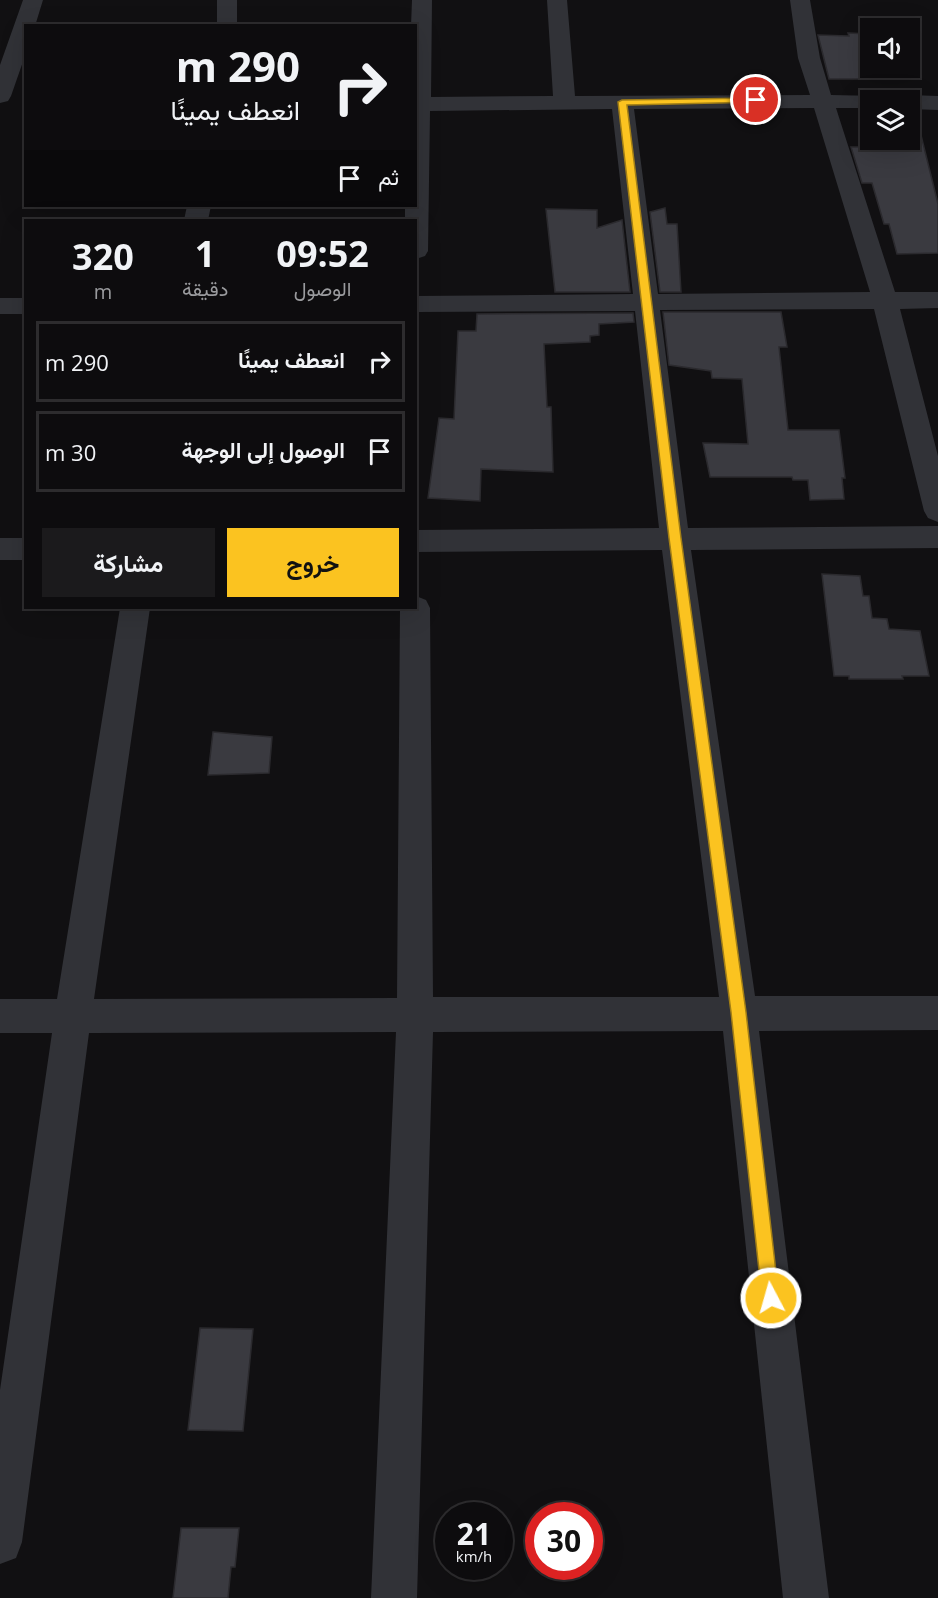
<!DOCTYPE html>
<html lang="ar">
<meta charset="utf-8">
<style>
:root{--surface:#0d0c0e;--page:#1b1a1c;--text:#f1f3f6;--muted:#9a9b9e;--line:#2d2c2e;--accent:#fbc320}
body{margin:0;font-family:"Open Sans",Vazirmatn,sans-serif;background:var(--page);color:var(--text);direction:rtl;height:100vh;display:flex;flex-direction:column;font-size:22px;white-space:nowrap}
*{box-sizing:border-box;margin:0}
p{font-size:20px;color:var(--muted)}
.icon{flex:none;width:33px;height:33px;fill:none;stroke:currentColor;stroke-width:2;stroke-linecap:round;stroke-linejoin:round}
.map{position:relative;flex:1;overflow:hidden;direction:ltr}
.details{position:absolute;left:24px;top:219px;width:393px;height:390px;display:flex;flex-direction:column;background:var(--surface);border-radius:0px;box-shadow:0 6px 24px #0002,0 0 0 2px var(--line);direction:rtl}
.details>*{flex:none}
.hud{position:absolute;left:24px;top:24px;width:393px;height:183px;border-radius:0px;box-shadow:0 6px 24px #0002,0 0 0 2px var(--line);direction:rtl;background:#0d0c0e;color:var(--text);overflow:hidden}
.fabs{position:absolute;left:860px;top:18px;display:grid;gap:12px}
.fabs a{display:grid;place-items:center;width:60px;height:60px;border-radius:0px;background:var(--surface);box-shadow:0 6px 24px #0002,0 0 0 2px var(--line);font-size:30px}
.speed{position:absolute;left:435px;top:1502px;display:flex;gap:12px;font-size:30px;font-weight:700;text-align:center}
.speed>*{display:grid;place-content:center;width:78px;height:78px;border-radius:50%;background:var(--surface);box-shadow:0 6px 24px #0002,0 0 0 2px var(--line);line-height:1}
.speed small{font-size:15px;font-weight:400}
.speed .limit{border:9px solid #d22;background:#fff;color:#111}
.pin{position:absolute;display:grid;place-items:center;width:51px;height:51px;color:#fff;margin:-26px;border:3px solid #fff;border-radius:50%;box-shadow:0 2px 6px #0007}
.me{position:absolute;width:66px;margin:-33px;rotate:354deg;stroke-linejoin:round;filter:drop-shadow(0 0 4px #0008)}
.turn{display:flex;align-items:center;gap:21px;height:126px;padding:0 18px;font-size:27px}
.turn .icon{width:78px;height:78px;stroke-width:2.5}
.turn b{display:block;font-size:42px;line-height:51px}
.then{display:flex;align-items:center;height:57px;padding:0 18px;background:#0003;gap:12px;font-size:22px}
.eta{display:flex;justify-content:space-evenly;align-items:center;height:102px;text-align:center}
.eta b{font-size:36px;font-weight:700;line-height:42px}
.cta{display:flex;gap:12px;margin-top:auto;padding:12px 18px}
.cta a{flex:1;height:69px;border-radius:0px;background:var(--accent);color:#111;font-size:24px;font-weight:700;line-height:69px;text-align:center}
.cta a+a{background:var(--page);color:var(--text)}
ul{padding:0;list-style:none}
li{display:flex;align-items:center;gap:18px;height:81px;margin:0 12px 9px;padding:0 6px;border:3px solid var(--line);border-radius:0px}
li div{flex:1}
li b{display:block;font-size:22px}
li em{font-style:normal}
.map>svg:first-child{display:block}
.building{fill:#3a3a40;stroke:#2b2a2e;stroke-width:1.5}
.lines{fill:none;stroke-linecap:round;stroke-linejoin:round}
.minor{fill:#313237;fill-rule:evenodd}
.route{fill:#fbc320;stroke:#a37f15;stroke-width:1.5}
</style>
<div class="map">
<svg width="938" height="1598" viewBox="0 0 938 1598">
<rect width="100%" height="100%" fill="#111012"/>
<!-- building -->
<g class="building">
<polygon points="848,33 870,34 870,68 874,68 876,79 829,79 818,35 849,36"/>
<polygon points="860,122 870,122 870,140 909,140 909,123 918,123 938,204 938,253 897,254 889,224 884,224 872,183 862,183 851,147 864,147"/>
<polygon points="665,208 667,224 677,224 681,292 660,292 650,212"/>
<polygon points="546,209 597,210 597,228 622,220 630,292 555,292"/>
<polygon points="663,312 781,312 787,347 779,347 788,430 839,430 845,478 842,478 844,499 810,500 808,480 793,480 792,477 710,477 703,443 748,444 742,379 712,378 711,371 669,365"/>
<polygon points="633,313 634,322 599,324 599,335 590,336 590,342 544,344 547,407 551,407 553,472 481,469 480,501 428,498 439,418 454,419 458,331 476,331 477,314"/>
<polygon points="822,574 860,576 863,596 869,596 872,618 887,619 889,629 920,631 929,676 902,676 903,679 849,679 849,676 834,676"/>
<polygon points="213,732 272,737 269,773 208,775"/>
<polygon points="200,1328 253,1329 243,1431 188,1430"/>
<polygon points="181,1528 239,1528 235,1567 231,1567 228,1598 173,1598"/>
</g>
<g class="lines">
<!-- minor -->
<g class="minor">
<polygon points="23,0 43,0 35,26 26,26 26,53 11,96 8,101 0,103 0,65"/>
<rect x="217" y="0" width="20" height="26"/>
<path d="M412,0H432L431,97L553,96L547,0H567L575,96L810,95L798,58L790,0H810L820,58L831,95L878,96L881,100H870V108H836L895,292H938V308L900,309L938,456V522L928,518L924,511L874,309L660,310L688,528L938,526V548L691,550L755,996H938V1030L759,1031L829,1598H783L723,1031L433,1032L417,1598H371L396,1032L89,1033L22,1542L16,1558L0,1564V1390L52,1033H0V999H57L120,608H150L94,999L397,998L400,608H416V596L426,600L430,608L433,997H719L662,550L416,552V530L659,528L635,311L416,312V296L633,294L612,109L430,111L428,251L425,256L416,259V220H405V206H416V26H411ZM814,108L870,292L658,294L634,109Z"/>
<polygon points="909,95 938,96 938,110 909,109 909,100 899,100 901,97"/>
<polygon points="187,206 211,206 208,220 184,220"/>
<rect x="0" y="298" width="26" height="16"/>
<rect x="0" y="538" width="26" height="22"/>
</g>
</g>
<!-- route -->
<polygon class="route" points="756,98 759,99 759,102 627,105 681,538 746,1012 779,1298 777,1304 771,1306 765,1304 762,1298 731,1012 669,538 618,102 622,100"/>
</svg>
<div class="fabs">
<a><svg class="icon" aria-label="sound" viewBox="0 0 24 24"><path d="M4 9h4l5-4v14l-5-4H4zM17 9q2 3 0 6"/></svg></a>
<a><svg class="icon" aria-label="layers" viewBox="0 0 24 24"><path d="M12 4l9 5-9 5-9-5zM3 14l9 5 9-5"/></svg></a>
</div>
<div class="speed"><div>21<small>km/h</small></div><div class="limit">30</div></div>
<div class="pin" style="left:756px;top:100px;background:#d93025"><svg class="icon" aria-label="arrive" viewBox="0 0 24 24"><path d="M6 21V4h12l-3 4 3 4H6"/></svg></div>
<svg class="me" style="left:771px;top:1298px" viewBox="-20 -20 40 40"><circle r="17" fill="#fbc320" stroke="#fff" stroke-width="3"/><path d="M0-11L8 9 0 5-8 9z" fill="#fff"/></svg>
<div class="hud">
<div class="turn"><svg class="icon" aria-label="right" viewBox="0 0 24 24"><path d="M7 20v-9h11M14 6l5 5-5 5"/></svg><div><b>290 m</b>انعطف يمينًا</div></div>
<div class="then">ثم<svg class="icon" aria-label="arrive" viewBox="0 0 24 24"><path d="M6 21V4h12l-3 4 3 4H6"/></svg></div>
</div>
<section class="details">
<div class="eta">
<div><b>09:52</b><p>الوصول</p></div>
<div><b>1</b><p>دقيقة</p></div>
<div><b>320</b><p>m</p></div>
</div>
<ul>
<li><svg class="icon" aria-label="right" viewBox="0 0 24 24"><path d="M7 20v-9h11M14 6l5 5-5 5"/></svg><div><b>انعطف يمينًا</b></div><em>290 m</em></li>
<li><svg class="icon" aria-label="arrive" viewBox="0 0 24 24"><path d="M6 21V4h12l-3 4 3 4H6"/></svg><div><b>الوصول إلى الوجهة</b></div><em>30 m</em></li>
</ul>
<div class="cta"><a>خروج</a><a>مشاركة</a></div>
</section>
</div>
